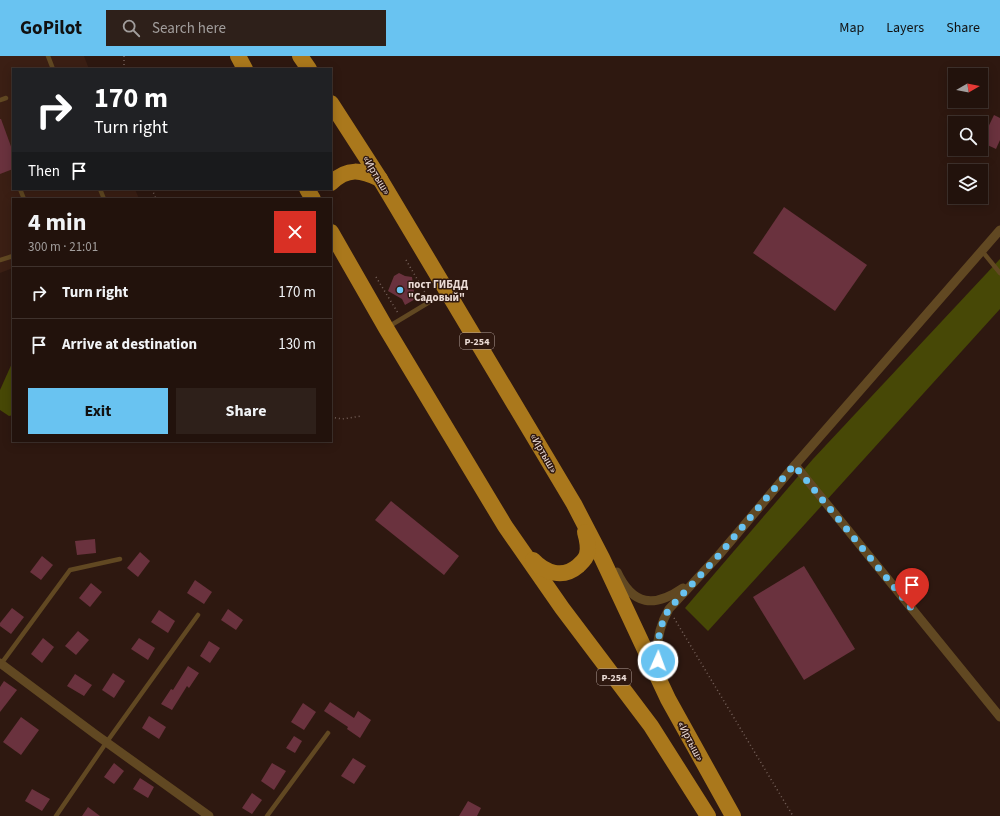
<!DOCTYPE html>
<meta charset="utf-8">
<style>
:root{--surface:#22120c;--page:#2e201a;--text:#f1f3f6;--muted:#a29e9d;--line:#3f322d;--accent:#69c3f1}
body{margin:0;font-family:"Source Sans 3",sans-serif;background:var(--page);color:var(--text);height:100vh;display:flex;flex-direction:column;font-size:15px;white-space:nowrap}
*{box-sizing:border-box;margin:0}
p{font-size:13px;color:var(--muted)}
.icon{flex:none;width:22px;height:22px;fill:none;stroke:currentColor;stroke-width:2;stroke-linecap:round;stroke-linejoin:round}
.map{position:relative;flex:1;overflow:hidden}
.side{position:absolute;left:12px;top:142px;width:320px;height:244px;display:flex;flex-direction:column;background:var(--surface);border-radius:0px;box-shadow:0 2px 10px #0003,0 0 0 1px var(--line)}
.side>*{flex:none}
.banner{position:absolute;left:12px;top:12px;width:320px;height:122px;border-radius:0px;box-shadow:0 2px 10px #0003,0 0 0 1px var(--line);background:#202124;color:#fff;overflow:hidden}
.needle{width:26px;rotate:81deg}
.tools{position:absolute;left:948px;top:12px;display:grid;gap:8px}
.tools a{display:grid;place-items:center;width:40px;height:40px;border-radius:0px;background:var(--surface);box-shadow:0 2px 10px #0003,0 0 0 1px var(--line);font-size:20px}
.pin{position:absolute;display:grid;place-items:center;width:34px;height:34px;color:#fff;margin:-41px -17px;border-radius:50% 50% 50% 0;rotate:-45deg;box-shadow:0 0 4px #0007}
.pin .icon{rotate:45deg}
.me{position:absolute;width:44px;margin:-22px;rotate:2deg;stroke-linejoin:round;filter:drop-shadow(0 0 3px #0008)}
.turn{display:flex;align-items:center;gap:14px;height:84px;padding:0 16px;font-size:18px}
.turn .icon{width:52px;height:52px;stroke-width:2.5}
.turn b{display:block;font-size:28px;line-height:34px}
.then{display:flex;align-items:center;height:38px;padding:0 16px;background:#0003;gap:8px;font-size:15px}
.round{display:grid;place-items:center;flex:none;width:42px;height:42px;border-radius:0px;background:var(--page)}
.headline{display:flex;align-items:center;justify-content:space-between;height:68px;padding:0 16px}
h1{font-size:24px;font-weight:700;line-height:30px}
.action{display:flex;gap:8px;margin-top:auto;padding:8px 16px}
.action a{flex:1;height:46px;border-radius:0px;background:var(--accent);color:#111;font-size:16px;font-weight:700;line-height:46px;text-align:center}
.action a+a{background:var(--page);color:var(--text)}
ul{padding:0;list-style:none}
li{display:flex;align-items:center;gap:12px;height:52px;padding:0 16px;border-top:1px solid var(--line)}
li div{flex:1}
li b{display:block;font-size:15px}
li em{font-style:normal}
header{display:flex;align-items:center;gap:24px;box-sizing:border-box;height:56px;padding:0 20px;background:var(--accent);color:#111}
header strong{font-size:19px}
nav{display:flex;gap:22px;margin-inline-start:auto;font-size:14px}
.search{width:280px;height:36px;background:var(--page);display:flex;align-items:center;gap:10px;box-sizing:border-box;padding:0 14px;border-radius:0px;color:var(--muted);font-size:15px}
.map>svg:first-child{display:block}
.built{fill:#3b1f14}
.forest{fill:#474806}
.building{fill:#6a323e}
.lines{fill:none;stroke-linecap:round;stroke-linejoin:round}
.path{stroke:#76625b;stroke-width:1.5;stroke-dasharray:1 3;stroke-linecap:butt}
.service{stroke:#614822;stroke-width:4.5}
.minor{stroke:#614822;stroke-width:9}
.trunk{stroke:#aa781c;stroke-width:16}
.route{stroke:#69c3f1;stroke-width:7;stroke-dasharray:0 12.6}
.poi-dot{fill:#69c3f1;stroke:#2e1810;stroke-width:1.5}
.labels{text-anchor:middle;stroke-width:3;stroke-linejoin:round;paint-order:stroke}
.shield{fill:#2e1810;stroke:#b2a09a;stroke-width:1}
.shield-label{font-size:10px;font-weight:bold;fill:#ebdbd5}
.street-label{font-size:11px;fill:#ebdbd5;stroke:#2e1810}
.poi-label{font-size:11px;font-weight:bold;fill:#ebdbd5;stroke:#2e1810;text-anchor:start}
</style>
<header>
<strong>GoPilot</strong>
<div class="search"><svg class="icon" aria-label="search" viewBox="0 0 24 24"><circle cx="10" cy="10" r="6"/><path d="M15 15l6 6"/></svg>Search here</div>
<nav><a>Map</a><a>Layers</a><a>Share</a></nav>
</header>
<div class="map">
<svg width="1000" height="760" viewBox="0 0 1000 760">
<rect width="100%" height="100%" fill="#2e1810"/>
<!-- built -->
<polygon class="built" points="0,0 84,0 89,13 13,13 13,133 135,133 139,143 13,143 13,212 0,217"/>
<!-- forest -->
<g class="forest">
<polygon points="1000,203 1000,253 708,575 685,552 813,403"/>
<polygon points="13,305 13,359 9,360 0,354 0,334"/>
</g>
<!-- building -->
<g class="building">
<polygon points="994,59 1000,62 1000,84 996,93 981,86"/>
<polygon points="0,63 1,63 13,96 13,113 0,118"/>
<polygon points="784,151 867,209 835,255 753,197"/>
<polygon points="399,217 405,220 412,221 414,236 417,242 405,249 402,243 388,235 394,220"/>
<polygon points="391,445 459,500 444,519 375,464"/>
<polygon points="95,483 96,497 77,499 75,485"/>
<polygon points="140,496 150,505 138,521 127,512"/>
<polygon points="42,500 53,509 41,524 30,516"/>
<polygon points="804,510 855,593 804,624 753,541"/>
<polygon points="195,524 212,536 204,548 187,537"/>
<polygon points="91,527 102,536 90,551 79,542"/>
<polygon points="12,552 24,561 11,578 0,570 0,567"/>
<polygon points="228,553 243,564 236,574 221,564"/>
<polygon points="159,554 175,565 168,577 151,566"/>
<polygon points="78,575 89,584 76,599 65,590"/>
<polygon points="43,582 54,591 42,607 31,598"/>
<polygon points="139,582 155,592 148,604 131,593"/>
<polygon points="209,585 220,592 210,607 200,600"/>
<polygon points="188,610 199,617 189,632 187,630 172,654 161,648 171,633 173,634"/>
<polygon points="113,617 125,625 114,642 102,634"/>
<polygon points="75,618 92,629 84,640 67,630"/>
<polygon points="4,625 17,634 0,656 0,631"/>
<polygon points="330,646 354,662 358,655 371,664 360,682 347,673 348,671 324,655"/>
<polygon points="303,647 316,656 304,674 291,666"/>
<polygon points="149,660 166,671 159,683 142,672"/>
<polygon points="21,661 39,674 21,699 3,686"/>
<polygon points="294,680 302,685 295,697 286,692"/>
<polygon points="353,702 366,710 354,728 341,720"/>
<polygon points="114,707 124,715 114,728 104,721"/>
<polygon points="272,707 286,715 274,734 261,725"/>
<polygon points="140,722 154,731 148,742 133,733"/>
<polygon points="32,733 50,743 42,755 25,745"/>
<polygon points="252,737 262,744 252,758 242,752"/>
<polygon points="468,745 481,752 477,760 459,760"/>
<polygon points="88,751 100,760 82,760"/>
</g>
<g class="lines">
<!-- path -->
<g class="path">
<polyline points="124,13 124,0"/>
<polyline points="152,133 156,143"/>
<polyline points="406,204 427,240"/>
<polyline points="376,221 398,257"/>
<polyline points="331,361 342,363 362,360"/>
<polyline points="674,562 793,760"/>
</g>
<!-- service -->
<g class="service">
<polyline points="48,0 53,13"/>
<polyline points="0,44 6,42"/>
<polyline points="20,133 24,143"/>
<polyline points="100,133 104,143"/>
<polyline points="982,195 1000,217"/>
<polyline points="0,204 13,200"/>
<polyline points="388,271 446,236"/>
<polyline points="1,608 70,514 120,503"/>
<polyline points="56,760 106,687 198,559"/>
<polyline points="267,760 328,677"/>
</g>
<!-- minor -->
<g class="minor">
<polyline points="795,409 1000,661"/>
<path d="M617,516C633,550 654,552 683,532"/>
<polyline points="0,607 95,678 209,760"/>
<path d="M659,613C655,592 658,572 669,553L719,499L795,409L1000,174"/>
</g>
<!-- trunk -->
<g class="trunk">
<polyline points="238,0 245,13"/>
<polyline points="300,0 309,13"/>
<polyline points="331,47 380,123 574,448 602,502 668,643 733,760"/>
<path d="M331,127C348,111 361,114 380,123"/>
<polyline points="307,133 313,143"/>
<polyline points="331,176 386,272 505,470 562,552 651,670 708,760"/>
<path d="M533,504C545,517 563,523 578,510C581,507 586,503 587,498C589,491 587,483 585,476"/>
</g>
</g>
<g class="lines">
<!-- route -->
<path class="route" d="M658,605C657,586 659,570 669,553L719,499L794,409L912,553"/>
</g>
<!-- markers -->
<circle class="poi-dot" cx="400" cy="234" r="4"/>
<g class="labels">
<!-- shield labels -->
<g class="shield">
<rect x="460" y="277" width="34" height="16" rx="3"/>
<rect x="597" y="613" width="34" height="16" rx="3"/>
</g>
<g class="shield-label">
<text x="477" y="289">Р-254</text>
<text x="614" y="625">Р-254</text>
</g>
<!-- street labels -->
<g class="street-label">
<text transform="translate(377 119) rotate(59)" y="4">«Иртыш»</text>
<text transform="translate(544 397) rotate(60)" y="4">«Иртыш»</text>
<text transform="translate(691 685) rotate(62)" y="4">«Иртыш»</text>
</g>
<!-- poi labels -->
<g class="poi-label">
<text x="408" y="232">пост ГИБДД<tspan x="408" dy="13">"Садовый"</tspan></text>
</g>
</g>
</svg>
<div class="tools">
<a><svg class="needle" viewBox="-14 -14 28 28"><path d="M0-13l5 13h-10z" fill="#e53935"/><path d="M0 13l5-13h-10z" fill="#a29e9d"/></svg></a>
<a><svg class="icon" aria-label="search" viewBox="0 0 24 24"><circle cx="10" cy="10" r="6"/><path d="M15 15l6 6"/></svg></a>
<a><svg class="icon" aria-label="layers" viewBox="0 0 24 24"><path d="M12 4l9 5-9 5-9-5zM3 14l9 5 9-5"/></svg></a>
</div>
<div class="pin" style="left:912px;top:553px;background:#d93025"><svg class="icon" aria-label="arrive" viewBox="0 0 24 24"><path d="M6 21V4h12l-3 4 3 4H6"/></svg></div>
<svg class="me" style="left:658px;top:605px" viewBox="-20 -20 40 40"><circle r="17" fill="#69c3f1" stroke="#fff" stroke-width="3"/><path d="M0-11L8 9 0 5-8 9z" fill="#fff"/></svg>
<div class="banner">
<div class="turn"><svg class="icon" aria-label="right" viewBox="0 0 24 24"><path d="M7 20v-9h11M14 6l5 5-5 5"/></svg><div><b>170 m</b>Turn right</div></div>
<div class="then">Then<svg class="icon" aria-label="arrive" viewBox="0 0 24 24"><path d="M6 21V4h12l-3 4 3 4H6"/></svg></div>
</div>
<section class="side">
<div class="headline"><div><h1>4 min</h1><p>300 m · 21:01</p></div><a class="round" style="background:#d93025;color:#fff"><svg class="icon" aria-label="close" viewBox="0 0 24 24"><path d="M6 6l12 12M18 6L6 18"/></svg></a></div>
<ul>
<li><svg class="icon" aria-label="right" viewBox="0 0 24 24"><path d="M7 20v-9h11M14 6l5 5-5 5"/></svg><div><b>Turn right</b></div><em>170 m</em></li>
<li><svg class="icon" aria-label="arrive" viewBox="0 0 24 24"><path d="M6 21V4h12l-3 4 3 4H6"/></svg><div><b>Arrive at destination</b></div><em>130 m</em></li>
</ul>
<div class="action"><a>Exit</a><a>Share</a></div>
</section>
</div>
